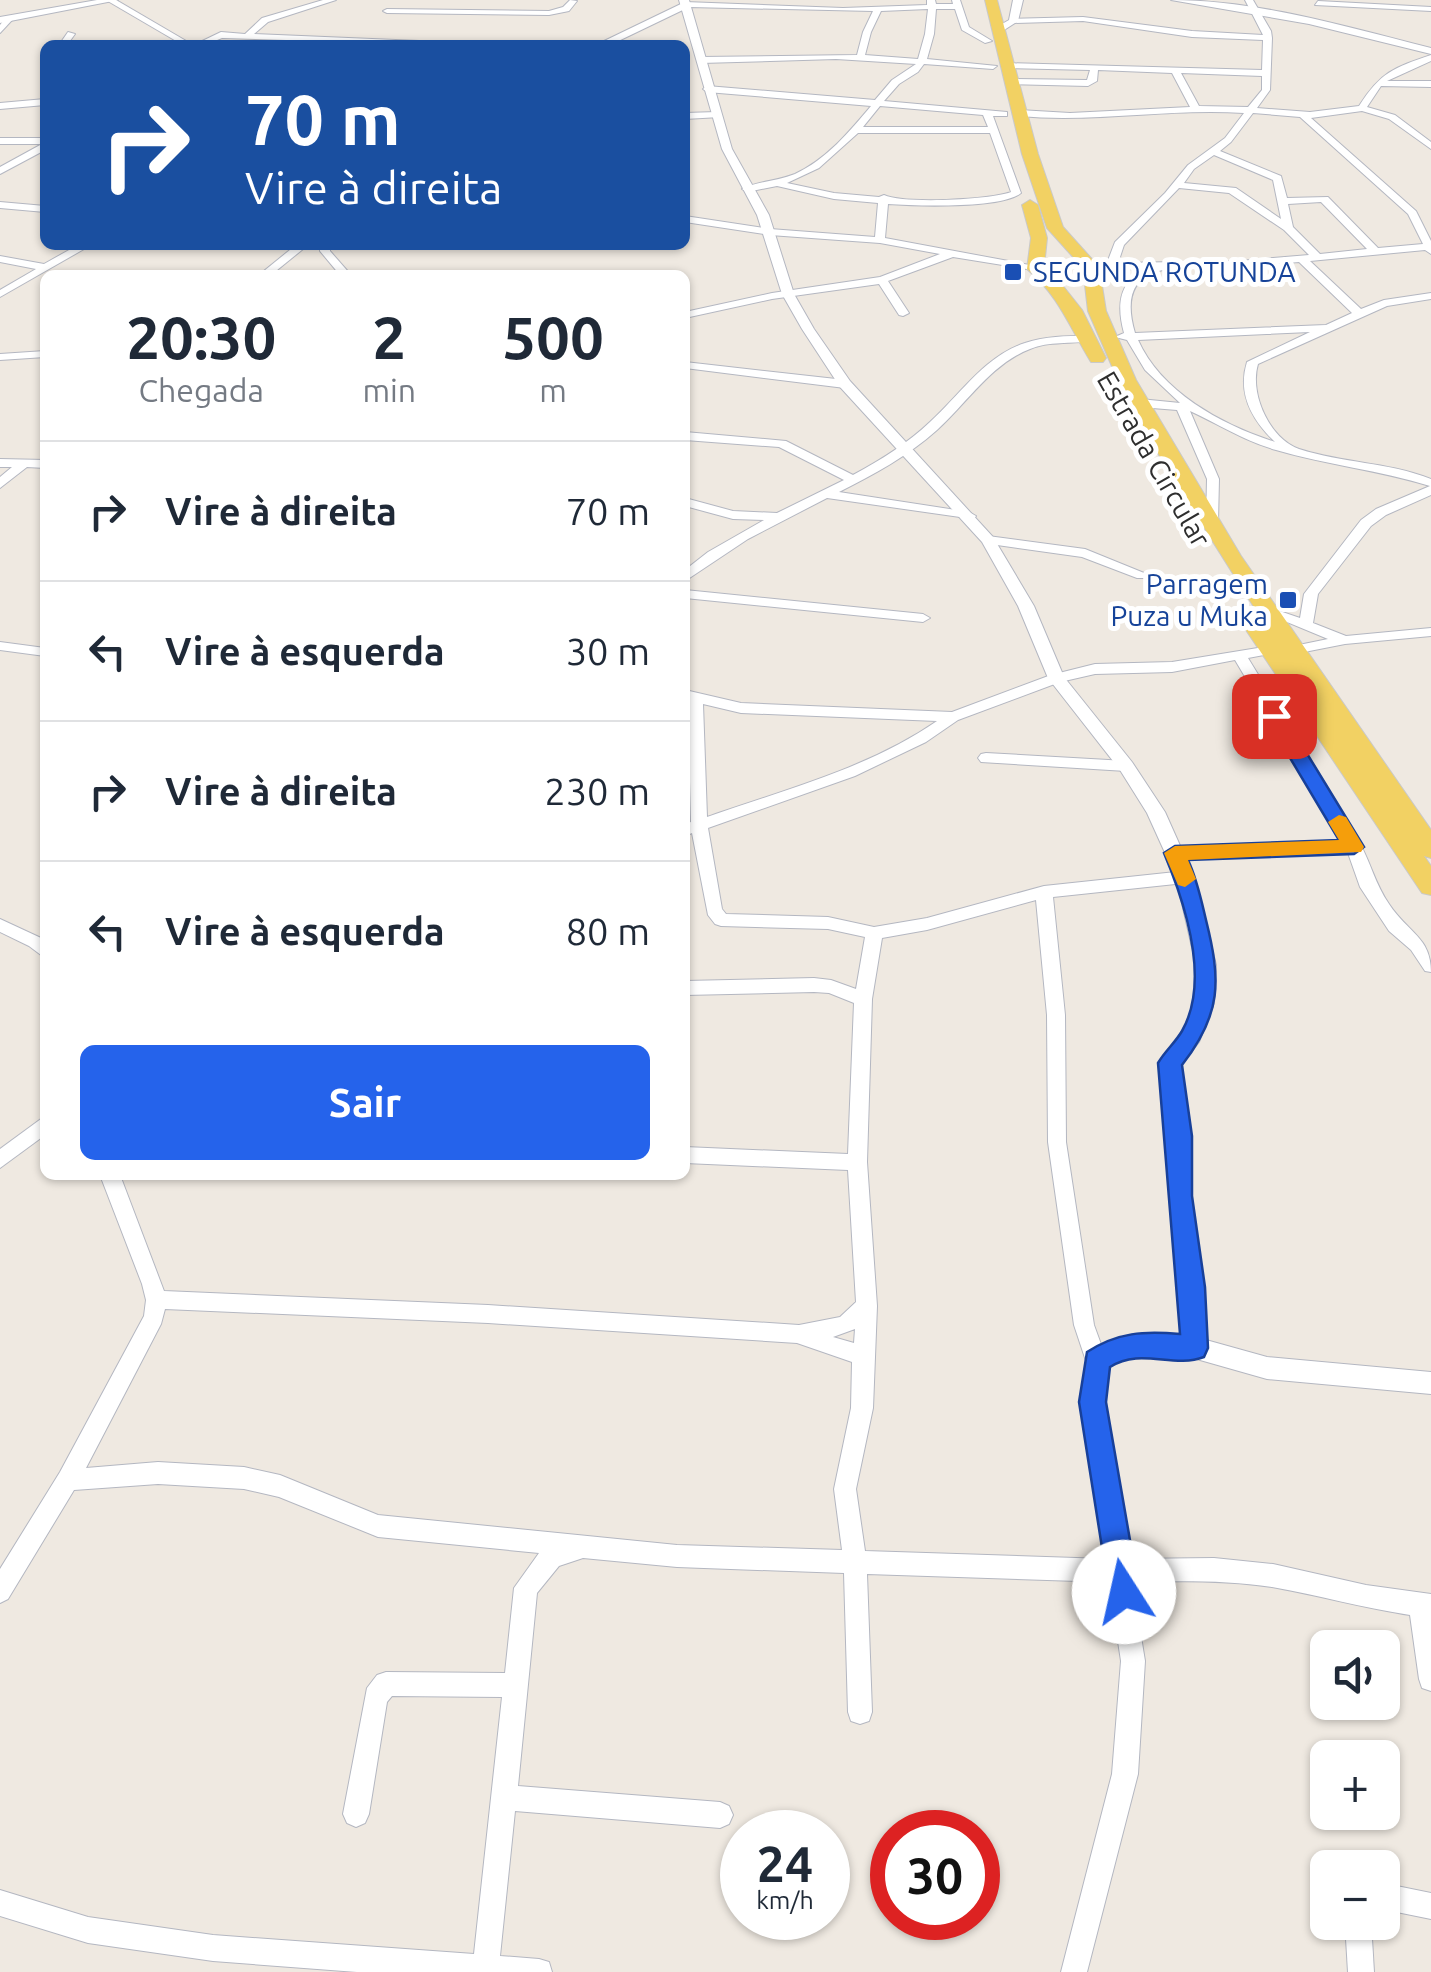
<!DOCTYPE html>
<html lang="pt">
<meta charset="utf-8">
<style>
:root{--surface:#fff;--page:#f6f6f7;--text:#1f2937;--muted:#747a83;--line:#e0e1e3;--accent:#2563eb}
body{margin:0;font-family:Ubuntu,sans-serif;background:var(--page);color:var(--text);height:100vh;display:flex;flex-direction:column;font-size:38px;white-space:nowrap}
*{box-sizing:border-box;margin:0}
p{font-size:32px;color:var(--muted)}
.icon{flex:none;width:55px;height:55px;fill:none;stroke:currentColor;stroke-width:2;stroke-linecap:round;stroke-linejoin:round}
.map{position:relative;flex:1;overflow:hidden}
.drawer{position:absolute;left:40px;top:270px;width:650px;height:910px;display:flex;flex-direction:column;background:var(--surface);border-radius:15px;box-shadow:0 2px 8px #0004}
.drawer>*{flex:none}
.guide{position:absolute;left:40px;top:40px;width:650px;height:210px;border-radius:15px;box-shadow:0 2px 8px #0004;background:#1a4fa0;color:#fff;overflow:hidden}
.controls{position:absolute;left:1310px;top:1630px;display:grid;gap:20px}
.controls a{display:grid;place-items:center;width:90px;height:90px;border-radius:15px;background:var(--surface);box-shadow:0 2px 8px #0004;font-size:50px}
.speed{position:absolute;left:720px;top:1810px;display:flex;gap:20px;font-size:50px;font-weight:700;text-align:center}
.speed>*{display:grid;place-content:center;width:130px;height:130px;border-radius:50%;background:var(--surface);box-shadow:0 2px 8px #0004;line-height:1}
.speed small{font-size:25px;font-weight:400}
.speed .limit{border:15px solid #d22;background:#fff;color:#111}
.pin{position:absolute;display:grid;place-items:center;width:85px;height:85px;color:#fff;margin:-42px;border-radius:20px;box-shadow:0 5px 15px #0006}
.me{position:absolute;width:110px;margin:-55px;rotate:350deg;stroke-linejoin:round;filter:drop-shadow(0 0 8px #0008)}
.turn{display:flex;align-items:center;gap:35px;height:210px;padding:0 40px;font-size:45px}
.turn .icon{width:130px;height:130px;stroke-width:2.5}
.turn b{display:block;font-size:70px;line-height:85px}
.eta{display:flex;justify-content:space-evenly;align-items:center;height:170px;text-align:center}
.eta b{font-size:60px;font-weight:700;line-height:70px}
.cta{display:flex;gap:20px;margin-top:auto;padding:20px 40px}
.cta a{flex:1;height:115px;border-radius:15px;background:var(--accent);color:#fff;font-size:40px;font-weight:700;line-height:115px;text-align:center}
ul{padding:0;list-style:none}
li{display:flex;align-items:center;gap:30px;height:140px;padding:0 40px;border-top:2px solid var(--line)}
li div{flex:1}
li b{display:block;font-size:38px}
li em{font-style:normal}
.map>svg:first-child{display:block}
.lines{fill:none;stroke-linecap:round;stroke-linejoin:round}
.minor-casing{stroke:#b4b7c1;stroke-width:2}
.tertiary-casing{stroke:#b4b7c1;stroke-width:2}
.primary-casing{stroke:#c9c9c9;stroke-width:2}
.minor{fill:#fff;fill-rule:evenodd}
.tertiary{fill:#fff;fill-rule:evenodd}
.primary{fill:#f2d163;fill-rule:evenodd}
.route{fill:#2563eb;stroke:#184099;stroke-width:2.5}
.slow{fill:#f59e0b}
.transit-dot{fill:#1a4fb4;stroke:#fff;stroke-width:4}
.labels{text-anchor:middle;stroke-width:10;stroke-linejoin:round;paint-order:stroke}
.far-transit-label{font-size:28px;fill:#164399;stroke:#fff;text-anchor:start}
.far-street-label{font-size:28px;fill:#2e2e2e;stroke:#fff}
</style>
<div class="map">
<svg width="1431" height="1972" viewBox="0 0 1431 1972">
<rect width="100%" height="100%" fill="#efe9e1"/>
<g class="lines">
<defs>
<g id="minor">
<polygon points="106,0 116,0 193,45 183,45"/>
<polygon points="323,0 336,0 268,22 254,34 443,42 447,45 222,38 205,45 194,45 221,32 245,34 262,18"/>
<polygon points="570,0 577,1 569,11 549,15 387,13 383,11 387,9 549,11 563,7"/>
<path d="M927,0H935L936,4H953L952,0H960L969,27L992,41L985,43L962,30L955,9H936L934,34L927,59L997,66L993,69L924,64L918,72L899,84L884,101L1007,112V116H993L1021,193C1002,209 916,206 888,204L885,238L1035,266L1039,267V271L953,257L888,281L909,313L903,316L899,315L879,284L772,299L685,318V312L772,293L880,277L940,254L880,243L770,235L685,222V216L770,229L875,237L878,203L834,199L777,186L747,192L742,189C758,181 778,181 795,174C827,159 849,132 871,106L707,92L703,89L707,86L875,100L892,80L916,64L836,59L701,63L697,60L701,57L857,55L863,32L873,11L689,7L610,45H599L600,43L685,2L843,8L927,5ZM928,9L925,34L918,59L865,55L871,32L881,11ZM880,106L983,115L988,127H863ZM858,133H990L1011,192C989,200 903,204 884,195L879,197L834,193L787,183L819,168Z"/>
<path d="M1245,0H1253L1271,31L1272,38L1270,90L1257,108L1310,112L1359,106C1381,72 1393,68 1431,55V61L1387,81H1431V87L1381,86L1367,107L1395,115L1431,142V149L1389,119L1362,111L1311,118L1416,211L1431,241V254L1425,250L1310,261L1361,309L1384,300L1431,293V299L1387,306L1258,364C1249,394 1270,439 1299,449C1342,463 1388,462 1431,479V495L1386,515L1371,526L1318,594L1313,623L1346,636L1431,628V636L1345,644L1294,654L1287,650L1289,647L1328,639L1258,610L1265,606L1300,618L1304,594L1361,520L1376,509L1430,486C1379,470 1327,465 1276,450C1244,441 1218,424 1190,411L1219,479L1218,522L1216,525H1206L1207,479L1177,410L1140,407L1134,403L1140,399L1180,403L1145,370L1127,340L1115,337L1124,333C1117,307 1118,284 1143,269L1091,270L1086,267L1091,264L1107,263L1115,242L1165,193L1188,165L1225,138L1244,113C1169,108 1094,123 1019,116L1014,113L1019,110L1070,113L1190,107L1172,73L1098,70L1097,81L1088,86L1011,84L1008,79L1087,80L1090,70L1007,68L1004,63L1262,70L1263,40L1192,37L1083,21L1013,23L1010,19L1083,17L1192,31L1263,35ZM1181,73L1262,76V90L1248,107L1199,106ZM1253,113L1300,117L1408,214L1423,244L1378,248L1328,197L1287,198L1281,176L1220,151L1231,142ZM1214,155L1273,180L1281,219L1236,188L1184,183L1194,169ZM1179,188L1229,193L1284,230L1309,255L1239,261L1118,263L1124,245ZM1321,202L1367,249L1320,254L1293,227L1288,204ZM1299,262L1352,313L1326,325L1135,333C1113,258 1179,268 1229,267C1252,267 1276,264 1299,262ZM1310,332L1247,362C1237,394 1252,420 1275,442C1222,425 1161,392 1138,340Z"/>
<polygon points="1318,1 1431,7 1431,11 1315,5"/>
<polygon points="7,16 14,18 0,33 0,25"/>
<polygon points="68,32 75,34 67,45 59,45"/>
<polygon points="45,99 45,105 0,109 0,103"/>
<polygon points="717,112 720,113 720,117 685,119 685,113"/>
<polygon points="0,138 45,138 45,150 0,174 0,167 42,144 0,144"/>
<polygon points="0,202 45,206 45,212 0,208"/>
<polygon points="78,245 91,245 0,297 0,290 36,269 0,262 0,256 44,264"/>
<polygon points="296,245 308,245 271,275 259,275"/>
<polygon points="320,245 330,245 330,251 351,275 340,275 320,251"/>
<path d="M1087,336L1091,337V341C1071,344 1049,341 1030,349C991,364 967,403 937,430C908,456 873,475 839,492L969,512L976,516L974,519L827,498L748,539L685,581V570L708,552L764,520L733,519L685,506V498L733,511L777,513L844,480L779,447L685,440V432L786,441L853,475C881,460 908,443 930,422C960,395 985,356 1025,343C1045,336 1066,336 1087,336Z"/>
<polygon points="45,351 45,357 0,360 0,354"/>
<polygon points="685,362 845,380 851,384 845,388 685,368"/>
<polygon points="0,459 45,460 45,468 27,467 0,488 0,477 12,467 0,467"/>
<polygon points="988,536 1085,549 1149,575 1147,578 1137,578 1082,557 983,543 983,537"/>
<polygon points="685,590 923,614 930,618 923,622 685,598"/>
<polygon points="0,642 45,648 45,656 0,650"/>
<path d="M1270,646L1275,647V653L1248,658C1285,719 1324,780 1359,842C1371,863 1375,884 1389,904C1408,933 1431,937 1431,972L1425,971L1411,950L1389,931L1360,887L1348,853L1169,857L1167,853L1175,847L1343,842L1235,660L1172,672L1095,674L1060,682L958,720L926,742L855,776L708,828L722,909L726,914L828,917L874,927L927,918L1044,886L1185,871L1191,873L1193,877L1185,883L1053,897L1065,1015L1066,1142L1094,1325L1102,1347C1133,1334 1169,1330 1201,1341L1204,1348L1201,1355L1194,1357C1163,1354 1135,1350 1107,1366L1104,1402L1129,1559L1214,1558L1273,1564L1366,1585L1431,1594V1691L1422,1688L1419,1679L1410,1615C1363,1608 1318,1595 1272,1587C1226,1580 1179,1581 1132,1582L1145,1661L1138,1774L1087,1972H1061L1112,1774L1121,1661L1109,1582L867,1574L872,1712L869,1721L860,1724L851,1721L848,1712L844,1573L677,1567L583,1558L559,1566L537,1593L518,1786L720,1802L729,1806L733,1815L729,1824L720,1828L515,1811L500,1956L539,1959L549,1962L552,1972H357L213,1961L88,1943L0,1916V1890L88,1917L213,1935L474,1954L502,1697L392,1696L387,1702L369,1814L365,1823L356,1827L347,1823L343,1814L367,1688L377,1675L386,1672L505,1673L514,1588L539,1553L378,1537L279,1497L244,1489L158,1484L74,1490L8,1599L0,1603V1569L60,1472L144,1316L146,1300L142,1284L100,1175H120L164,1291L488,1305L799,1325L840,1317L856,1302L848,1170L685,1163V1147L848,1154L854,1003L829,993L814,992L685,995V981L814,978L831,980L856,989L865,937L828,929L721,926L715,924L708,915L692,833L685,836V824L691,822L688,700H685V690L741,703L952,712L1051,675L1095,664L1172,662ZM703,704L741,713L937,721C869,768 784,790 707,817ZM1036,900L1047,1015L1048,1142L1074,1325L1086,1361L1082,1402L1106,1559L865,1551L856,1489L873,1408L877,1306L867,1162L872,999L882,938L927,930ZM165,1309L488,1323L797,1343L852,1362L851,1408L834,1489L842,1550L677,1545L378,1515L280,1475L244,1467L158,1462L86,1468L161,1324ZM855,1329L854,1343L833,1337Z"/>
<polygon points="986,753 1126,761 1134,766 1126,771 981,762 978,758 981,754"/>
<polygon points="0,919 41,938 45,941 45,958 29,946 0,932"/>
<polygon points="45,1116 45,1135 0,1168 0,1149"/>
<polygon points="1382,1883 1431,1893 1431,1919 1382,1909"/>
<polygon points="1345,1922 1371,1922 1374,1972 1348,1972"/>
</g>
<g id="tertiary">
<polygon points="97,0 118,0 0,23 0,17"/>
<polygon points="679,0 689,0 732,149 769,215 794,294 814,329 850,381 993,537 1034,606 1064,677 1132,762 1165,812 1194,877 1216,965 1214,1003 1199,1042 1181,1065 1190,1136 1191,1197 1204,1287 1206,1340 1267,1357 1431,1372 1431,1394 1267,1379 1186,1356 1182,1348 1180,1287 1169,1197 1168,1136 1160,1063 1183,1032 1194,1003 1196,965 1176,877 1147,813 1120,770 1048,678 1018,606 982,542 840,387 802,329 782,294 757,215 722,149"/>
<polygon points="1013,0 1023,0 1018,21 1001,32 995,32 995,28 1009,20"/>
<path d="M1171,0C1258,0 1347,27 1431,48V54L1309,24Z"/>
</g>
<g id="primary">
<polygon points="985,0 997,0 1038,154 1063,227 1099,267 1106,311 1136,380 1241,556 1431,830 1431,858 1424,856 1431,866 1431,895 1422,893 1236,615 1247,608 1255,610 1271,634 1164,464 1118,380 1088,311 1083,268 1047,228 1022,154"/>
<path d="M1030,200L1038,205L1047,238L1044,267L1070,281L1063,286L1082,310L1106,358L1103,362H1091C1069,326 1059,296 1027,269L1031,238L1022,205Z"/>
</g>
</defs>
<!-- minor casing -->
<use href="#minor" class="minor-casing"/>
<!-- tertiary casing -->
<use href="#tertiary" class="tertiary-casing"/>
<!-- primary casing -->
<use href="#primary" class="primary-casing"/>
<!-- minor -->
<use href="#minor" class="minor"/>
<!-- tertiary -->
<use href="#tertiary" class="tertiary"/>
<!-- primary -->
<use href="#primary" class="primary"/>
</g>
<!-- route -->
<path class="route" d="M1274,710L1281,711L1364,847L1354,854L1188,860C1197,879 1201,899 1206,920C1221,980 1222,1014 1182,1065L1192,1136V1196L1205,1287L1208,1348L1204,1357C1173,1369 1141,1347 1110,1367L1106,1402L1139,1592L1135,1603L1124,1607L1113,1603L1109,1592L1079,1402L1087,1352C1118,1332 1144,1331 1180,1334L1158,1063C1165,1051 1175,1043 1182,1031C1211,980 1185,903 1164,853L1175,846L1339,840L1265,716Z"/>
<!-- slow -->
<polygon class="slow" points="1339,815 1346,817 1364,847 1361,852 1188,860 1196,879 1185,887 1178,885 1164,853 1175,846 1339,840 1328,822"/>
<!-- markers -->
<g class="transit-dot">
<rect x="1003" y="262" width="20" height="20" rx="5"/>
<rect x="1278" y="590" width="20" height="20" rx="5"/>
</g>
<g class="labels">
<!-- far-transit labels -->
<g class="far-transit-label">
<text x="1033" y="282">SEGUNDA ROTUNDA</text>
<text x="1268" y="594" text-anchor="end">Parragem<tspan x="1268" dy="32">Puza u Muka</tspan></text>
</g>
<!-- far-street labels -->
<g class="far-street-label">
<text transform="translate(1154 459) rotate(60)" y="10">Estrada Circular</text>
</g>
</g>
</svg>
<div class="controls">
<a><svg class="icon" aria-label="sound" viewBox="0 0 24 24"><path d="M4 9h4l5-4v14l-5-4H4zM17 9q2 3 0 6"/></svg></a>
<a>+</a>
<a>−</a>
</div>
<div class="speed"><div>24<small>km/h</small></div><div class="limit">30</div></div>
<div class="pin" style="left:1274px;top:716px;background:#d93025"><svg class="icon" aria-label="arrive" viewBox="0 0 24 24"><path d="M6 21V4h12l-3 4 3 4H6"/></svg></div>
<svg class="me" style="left:1124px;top:1592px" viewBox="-20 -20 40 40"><circle r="19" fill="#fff"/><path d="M0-13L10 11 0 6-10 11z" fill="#2563eb"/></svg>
<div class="guide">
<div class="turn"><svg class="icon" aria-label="right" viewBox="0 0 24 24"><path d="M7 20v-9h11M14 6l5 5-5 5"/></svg><div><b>70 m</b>Vire à direita</div></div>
</div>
<section class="drawer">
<div class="eta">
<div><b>20:30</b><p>Chegada</p></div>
<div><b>2</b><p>min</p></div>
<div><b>500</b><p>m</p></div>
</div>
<ul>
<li><svg class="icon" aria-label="right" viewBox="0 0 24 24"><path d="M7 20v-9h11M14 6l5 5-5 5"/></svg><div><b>Vire à direita</b></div><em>70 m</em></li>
<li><svg class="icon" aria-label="left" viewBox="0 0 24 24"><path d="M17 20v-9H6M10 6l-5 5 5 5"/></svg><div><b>Vire à esquerda</b></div><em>30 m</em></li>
<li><svg class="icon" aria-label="right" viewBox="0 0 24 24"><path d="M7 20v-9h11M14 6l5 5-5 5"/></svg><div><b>Vire à direita</b></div><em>230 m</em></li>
<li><svg class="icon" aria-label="left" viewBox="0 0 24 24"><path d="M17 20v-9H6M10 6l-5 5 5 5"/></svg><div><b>Vire à esquerda</b></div><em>80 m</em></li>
</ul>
<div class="cta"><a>Sair</a></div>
</section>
</div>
